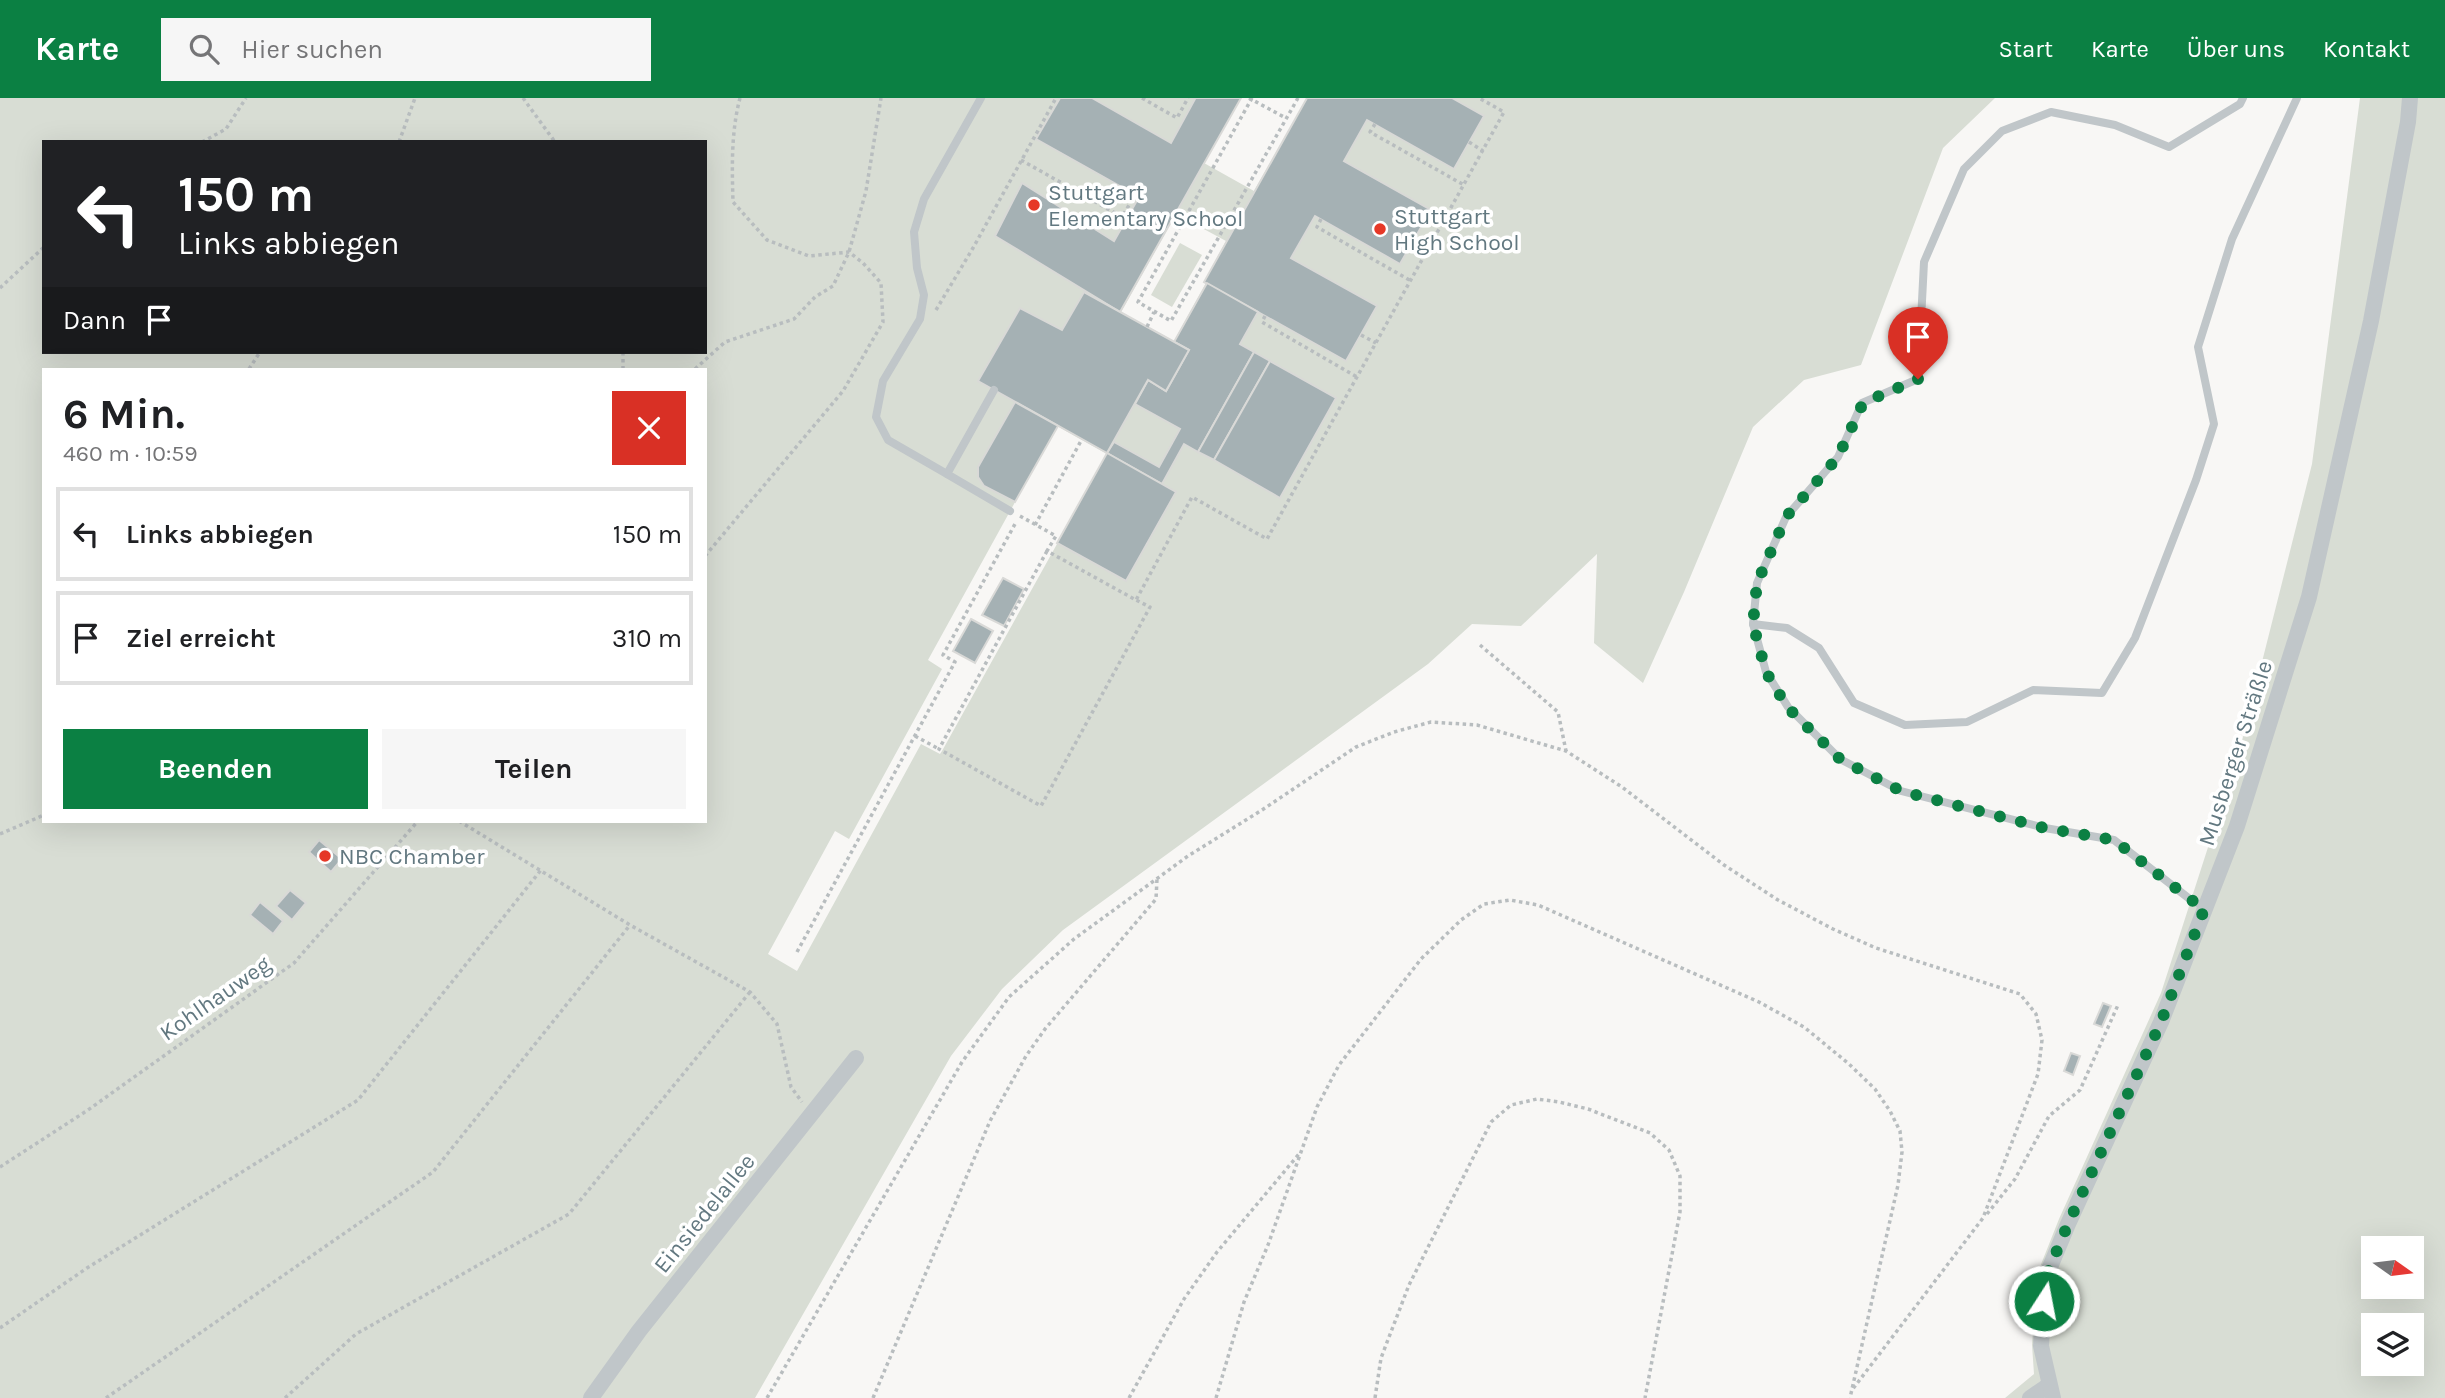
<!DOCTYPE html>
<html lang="de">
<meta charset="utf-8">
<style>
:root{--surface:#fff;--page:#f6f6f6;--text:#202124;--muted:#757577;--line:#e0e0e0;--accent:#0b8043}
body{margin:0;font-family:Karla,sans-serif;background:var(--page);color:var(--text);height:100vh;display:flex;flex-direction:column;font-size:26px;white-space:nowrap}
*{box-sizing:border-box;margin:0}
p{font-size:23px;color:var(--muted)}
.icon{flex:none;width:38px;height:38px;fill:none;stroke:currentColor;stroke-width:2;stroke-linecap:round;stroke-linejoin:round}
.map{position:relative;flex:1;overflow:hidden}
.sheet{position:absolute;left:42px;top:270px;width:665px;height:455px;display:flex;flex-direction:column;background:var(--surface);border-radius:0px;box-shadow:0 7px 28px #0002}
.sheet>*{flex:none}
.banner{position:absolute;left:42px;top:42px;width:665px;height:214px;border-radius:0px;box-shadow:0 7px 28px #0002;background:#202124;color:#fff;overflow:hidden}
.needle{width:46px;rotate:104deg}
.fabs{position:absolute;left:2361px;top:1138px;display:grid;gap:14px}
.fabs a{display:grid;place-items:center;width:63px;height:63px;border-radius:0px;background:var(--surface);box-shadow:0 7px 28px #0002;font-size:35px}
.pin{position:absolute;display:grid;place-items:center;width:60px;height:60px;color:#fff;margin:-72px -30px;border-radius:50% 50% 50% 0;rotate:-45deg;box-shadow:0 0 7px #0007}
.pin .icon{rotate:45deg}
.me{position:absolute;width:77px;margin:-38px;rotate:11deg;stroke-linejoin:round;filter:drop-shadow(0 0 5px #0008)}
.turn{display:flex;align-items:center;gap:24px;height:147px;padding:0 21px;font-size:32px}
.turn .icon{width:91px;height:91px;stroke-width:2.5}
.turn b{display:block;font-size:49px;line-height:60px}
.then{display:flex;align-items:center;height:66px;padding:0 21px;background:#0003;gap:14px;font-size:26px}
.round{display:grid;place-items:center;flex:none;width:74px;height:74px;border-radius:0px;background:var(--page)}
.headline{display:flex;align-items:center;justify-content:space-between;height:119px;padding:0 21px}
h1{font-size:42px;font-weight:700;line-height:52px}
.action{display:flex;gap:14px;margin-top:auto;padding:14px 21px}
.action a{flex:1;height:80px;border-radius:0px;background:var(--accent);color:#fff;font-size:28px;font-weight:700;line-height:80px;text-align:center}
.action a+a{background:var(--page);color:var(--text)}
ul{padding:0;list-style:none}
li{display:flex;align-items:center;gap:21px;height:94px;margin:0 14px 10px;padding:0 7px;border:4px solid var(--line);border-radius:0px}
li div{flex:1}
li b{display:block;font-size:26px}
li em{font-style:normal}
header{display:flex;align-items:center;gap:42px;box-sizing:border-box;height:98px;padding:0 35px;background:var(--accent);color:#fff}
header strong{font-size:33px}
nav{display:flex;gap:38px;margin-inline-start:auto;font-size:24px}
.search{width:490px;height:63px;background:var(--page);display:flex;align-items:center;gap:18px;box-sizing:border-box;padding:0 24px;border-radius:0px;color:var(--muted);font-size:26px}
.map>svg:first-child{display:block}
.green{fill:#d8ddd4;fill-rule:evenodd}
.building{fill:#a5b1b4;stroke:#d9d9d7;stroke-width:2}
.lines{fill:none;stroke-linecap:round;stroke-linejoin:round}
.path{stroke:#b8bdbf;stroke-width:3.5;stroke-dasharray:3.5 3.5;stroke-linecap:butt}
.lane{stroke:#c0c6c9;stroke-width:8}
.street{stroke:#c0c6c9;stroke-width:16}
.route{stroke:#0b8043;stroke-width:12;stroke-dasharray:0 21.6}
.poi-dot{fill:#e63827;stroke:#fff;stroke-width:2.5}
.labels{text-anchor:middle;stroke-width:7;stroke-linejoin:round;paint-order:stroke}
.poi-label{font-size:23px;fill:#627880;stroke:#fff;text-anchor:start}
.street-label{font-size:23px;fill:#627880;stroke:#fff}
</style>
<header>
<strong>Karte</strong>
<div class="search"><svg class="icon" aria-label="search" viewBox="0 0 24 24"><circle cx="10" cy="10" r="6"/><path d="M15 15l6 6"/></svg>Hier suchen</div>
<nav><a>Start</a><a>Karte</a><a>Über uns</a><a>Kontakt</a></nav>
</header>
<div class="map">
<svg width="2445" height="1300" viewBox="0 0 2445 1300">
<rect width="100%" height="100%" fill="#f8f7f5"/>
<!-- green -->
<g class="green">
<path d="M0,0H1241L1204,65L1254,93L1307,0H1995L1943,50L1861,267L1804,282L1753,329L1684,494L1643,585L1594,545L1597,456L1521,528L1472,526L1428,566L1063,832L1002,891L951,958L755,1300H0ZM44,44H705V254H44ZM1176,116L1226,143L1204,184L1206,185L1174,243L1121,214ZM44,271H705V723H44ZM1057,328L1107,356L942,653L940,656L921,646L797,873L768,856L835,733L849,741L942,571L928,562Z"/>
<path d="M2360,0H2445V1300H2005L2034,1276L2032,1247L2036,1179L2059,1121L2161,895L2241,647L2312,366ZM2373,1150H2412V1188H2373ZM2373,1227H2412V1265H2373Z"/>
<polygon points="1180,145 1202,157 1172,209 1151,197"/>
</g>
<!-- building -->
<g class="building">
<polygon points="1060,0 1092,0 1171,45 1195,1 1193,0 1241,0 1120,214 995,138 1022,85 1114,143 1139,99 1036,41"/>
<polygon points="1307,0 1452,0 1484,18 1454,71 1367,22 1344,63 1431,112 1400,166 1315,118 1291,160 1377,208 1346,263 1204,184"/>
<polygon points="1207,185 1258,214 1240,246 1254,254 1198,354 1184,346 1162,386 1107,355 1114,344 1159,369 1180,331 1135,306 1148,282 1166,293 1189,252 1174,244"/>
<polygon points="1084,194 1189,252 1166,293 1148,282 1107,355 978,283 1020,210 1062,232"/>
<polygon points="1254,254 1270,263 1214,362 1198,354"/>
<polygon points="1270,263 1336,300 1280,400 1214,362"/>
<polygon points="1015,304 1058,328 1015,404 984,388 978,379 978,369"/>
<polygon points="1107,355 1176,394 1126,483 1057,445"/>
<polygon points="1003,480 1024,491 1004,528 982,517"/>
<polygon points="971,521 993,533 975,565 953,553"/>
<polygon points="319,742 342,761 331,774 309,754"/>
<polygon points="290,792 306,805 292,822 276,808"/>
<polygon points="260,804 283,823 273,836 250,817"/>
<polygon points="2103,905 2111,908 2102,929 2094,926"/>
<polygon points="2071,955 2080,958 2073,977 2064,973"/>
</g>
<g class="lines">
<!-- path -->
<g class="path">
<polyline points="523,0 555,44"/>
<polyline points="1142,0 1177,20 1188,0"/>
<polyline points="1249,0 1284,19"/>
<polyline points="1252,0 1138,204 1171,223 1298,0"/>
<polyline points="1375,26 1370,34 1464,87"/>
<polyline points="202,44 226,31 246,0"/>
<polyline points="399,44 415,0"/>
<polyline points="1469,44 1483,53"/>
<polyline points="1021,62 1122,119 1135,97"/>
<polyline points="1321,121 1317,129 1411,183"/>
<polyline points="1414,142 1429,150"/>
<polyline points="0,190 44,149"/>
<polyline points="936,212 973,150 1056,0"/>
<polyline points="1265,218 1262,224 1357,279"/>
<polyline points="1147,229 1154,214"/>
<polyline points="1361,237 1376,245"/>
<polyline points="623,254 623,271"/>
<polyline points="249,271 260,254"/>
<polyline points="695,271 725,244 794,221 815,199 833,188 849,154 866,93 881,0"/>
<polyline points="1020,418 1056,438 1047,453 1136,502 1192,399 1267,441 1504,14 1479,0"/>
<polyline points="1035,427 1082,341"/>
<polyline points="1047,453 939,651 1041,708 1150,509 1136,502"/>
<path d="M705,458L843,293L883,224L881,185L863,165L849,154L809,158L767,142L733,104C732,69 731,34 740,0"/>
<polyline points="44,527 44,534"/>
<polyline points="1480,547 1558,614 1566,653"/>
<polyline points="915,638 939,651"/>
<polyline points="459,723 630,827 750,894 777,926 791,989 802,1004"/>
<polyline points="0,736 44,717"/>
<polyline points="797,854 955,564 943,557 1015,426"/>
<polyline points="0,1069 88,1012 294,865 418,723"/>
<polyline points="1987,1116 2015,1081 2049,1018 2080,992 2118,907"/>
<polyline points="0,1230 87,1170 358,1002 541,772"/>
<polyline points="106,1300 433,1074 630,827"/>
<polyline points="285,1300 356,1236 569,1116 750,894"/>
<polyline points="767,1300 962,964 1009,899 1074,841 1188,758 1262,712 1356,649 1394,634 1431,624 1477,627 1566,653 1622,689 1724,767 1778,802 1833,831 1876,850 2020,896 2036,916 2042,942 2038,976 1983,1120 1852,1292"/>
<polyline points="873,1300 990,1023 1026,958 1045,931 1156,801 1157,781"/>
<polyline points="1129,1300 1184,1201 1217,1154 1299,1056"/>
<polyline points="1216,1300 1244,1204 1268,1147 1317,1009 1339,967 1421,861 1461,822 1484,806 1510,802 1538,807 1759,904 1804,929 1849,966 1875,991 1890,1013 1900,1033 1902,1054 1898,1087 1850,1300"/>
<polyline points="1375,1300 1381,1260 1409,1187 1491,1024 1511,1007 1537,1001 1559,1004 1588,1011 1650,1035 1669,1052 1680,1078 1680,1114 1645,1300"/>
</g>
<!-- lane -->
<g class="lane">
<polyline points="994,292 947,376 1010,413"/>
<polyline points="947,376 888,342 876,319 883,283 920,221 924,197 917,170 914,134 924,101 981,0"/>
<polyline points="1753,526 1787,530 1819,550 1854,605 1905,627 1967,624 2033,592 2102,595 2135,540 2196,382 2214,326 2198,249 2232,141 2297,0"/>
<polyline points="2205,809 2191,802 2114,742 2045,730 1901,693 1840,661 1788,609 1766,574 1753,526 1757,485 1786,419 1838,359 1862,305 1918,281 1924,164 1964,71 2002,33 2051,14 2115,27 2169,49 2240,6 2243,0"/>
</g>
<!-- street -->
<g class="street">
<polyline points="591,1300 639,1233 856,960"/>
<polyline points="2030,1300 2049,1287"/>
<polyline points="2053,1300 2041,1248 2045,1181 2068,1126 2161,924 2237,728 2309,499 2371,223 2408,24 2410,0"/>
</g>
</g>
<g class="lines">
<!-- route -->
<polyline class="route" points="1918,281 1863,305 1838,359 1786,419 1757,485 1753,526 1766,574 1787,609 1840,661 1901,693 2045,730 2114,742 2191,802 2205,809 2161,924 2068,1126 2045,1181 2044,1203"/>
</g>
<!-- markers -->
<g class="poi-dot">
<circle cx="1034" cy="107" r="7"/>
<circle cx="1380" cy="131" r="7"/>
<circle cx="325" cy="758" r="7"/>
</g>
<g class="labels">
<!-- poi labels -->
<g class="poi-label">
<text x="1048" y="102">Stuttgart<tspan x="1048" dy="26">Elementary School</tspan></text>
<text x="1394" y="126">Stuttgart<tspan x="1394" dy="26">High School</tspan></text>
<text x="339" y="766">NBC Chamber</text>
</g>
<!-- street labels -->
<g class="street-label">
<text transform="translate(2235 655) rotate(-72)" y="8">Musberger Sträßle</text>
<text transform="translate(215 900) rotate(-35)" y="8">Kohlhauweg</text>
<text transform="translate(704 1115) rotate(-51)" y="8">Einsiedelallee</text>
</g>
</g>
</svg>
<div class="fabs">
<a><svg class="needle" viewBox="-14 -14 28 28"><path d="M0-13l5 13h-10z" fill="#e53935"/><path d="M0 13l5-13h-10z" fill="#757577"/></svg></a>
<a><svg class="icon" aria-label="layers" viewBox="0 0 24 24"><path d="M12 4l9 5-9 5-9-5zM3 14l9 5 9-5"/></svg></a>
</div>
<div class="pin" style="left:1918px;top:281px;background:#d93025"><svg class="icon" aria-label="arrive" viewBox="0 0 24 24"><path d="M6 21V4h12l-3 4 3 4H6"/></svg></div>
<svg class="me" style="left:2044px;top:1203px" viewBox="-20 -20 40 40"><circle r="17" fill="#0b8043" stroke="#fff" stroke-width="3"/><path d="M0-11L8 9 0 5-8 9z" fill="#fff"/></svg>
<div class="banner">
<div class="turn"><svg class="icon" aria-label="left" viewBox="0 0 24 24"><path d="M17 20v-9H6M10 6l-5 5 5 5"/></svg><div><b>150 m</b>Links abbiegen</div></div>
<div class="then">Dann<svg class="icon" aria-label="arrive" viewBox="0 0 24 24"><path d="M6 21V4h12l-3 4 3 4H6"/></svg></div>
</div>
<section class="sheet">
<div class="headline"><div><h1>6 Min.</h1><p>460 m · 10:59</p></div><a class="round" style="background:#d93025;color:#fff"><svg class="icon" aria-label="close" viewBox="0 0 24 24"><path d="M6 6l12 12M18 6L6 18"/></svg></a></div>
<ul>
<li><svg class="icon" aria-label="left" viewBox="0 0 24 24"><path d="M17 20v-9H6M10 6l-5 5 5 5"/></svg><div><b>Links abbiegen</b></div><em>150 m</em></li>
<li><svg class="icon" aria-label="arrive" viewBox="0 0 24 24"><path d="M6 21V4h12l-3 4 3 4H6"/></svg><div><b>Ziel erreicht</b></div><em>310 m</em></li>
</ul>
<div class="action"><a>Beenden</a><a>Teilen</a></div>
</section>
</div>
